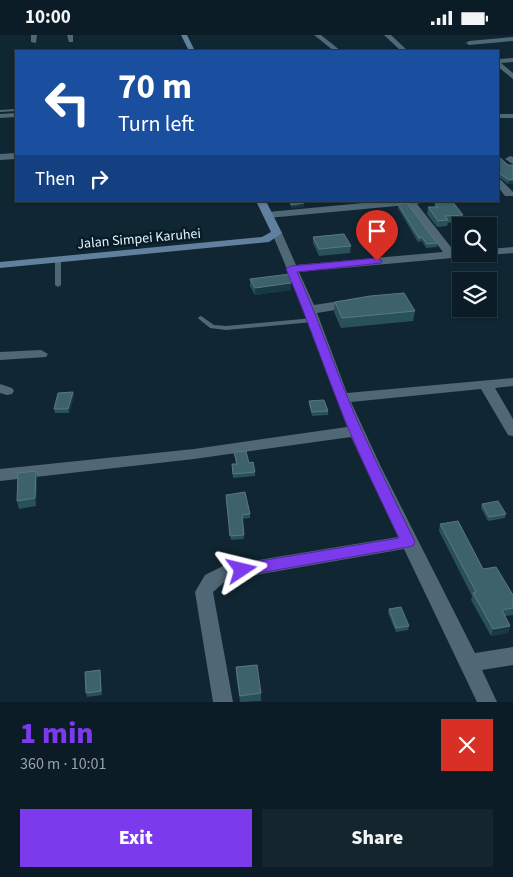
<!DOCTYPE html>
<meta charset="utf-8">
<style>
:root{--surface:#0c1c26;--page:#15252e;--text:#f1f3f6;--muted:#9aa1a7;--line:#2c3a43;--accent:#7c3aed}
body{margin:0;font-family:"Source Sans 3",sans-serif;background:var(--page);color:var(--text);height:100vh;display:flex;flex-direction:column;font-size:19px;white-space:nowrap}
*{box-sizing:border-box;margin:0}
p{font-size:16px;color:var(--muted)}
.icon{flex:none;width:28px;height:28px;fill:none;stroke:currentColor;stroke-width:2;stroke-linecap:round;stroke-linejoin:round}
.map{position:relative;height:667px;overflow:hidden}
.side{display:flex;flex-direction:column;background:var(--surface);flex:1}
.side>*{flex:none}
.hud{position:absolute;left:15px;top:15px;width:484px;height:152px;border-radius:0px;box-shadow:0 1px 4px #0004,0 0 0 1px var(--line);background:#1a4fa0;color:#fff;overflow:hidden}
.controls{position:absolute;left:452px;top:182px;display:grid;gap:10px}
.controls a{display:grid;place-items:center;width:45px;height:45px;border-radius:0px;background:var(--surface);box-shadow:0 1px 4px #0004,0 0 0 1px var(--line);font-size:25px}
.pin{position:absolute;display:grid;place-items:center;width:42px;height:42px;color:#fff;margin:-51px -21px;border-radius:50% 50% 50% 0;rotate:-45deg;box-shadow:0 0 5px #0007}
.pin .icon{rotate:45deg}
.me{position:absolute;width:55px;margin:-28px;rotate:80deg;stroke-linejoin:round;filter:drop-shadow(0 0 4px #0008)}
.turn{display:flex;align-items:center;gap:18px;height:105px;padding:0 20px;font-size:22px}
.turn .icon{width:65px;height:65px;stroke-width:2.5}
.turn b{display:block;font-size:35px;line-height:42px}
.then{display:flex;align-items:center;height:48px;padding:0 20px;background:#0003;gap:10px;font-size:19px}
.round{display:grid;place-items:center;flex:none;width:52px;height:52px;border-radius:0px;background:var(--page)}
.summary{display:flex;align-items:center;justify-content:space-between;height:85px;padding:0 20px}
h1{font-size:30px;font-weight:800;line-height:38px;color:var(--accent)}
.cta{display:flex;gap:10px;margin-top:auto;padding:10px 20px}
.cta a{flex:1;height:58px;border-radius:0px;background:var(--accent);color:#fff;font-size:20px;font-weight:800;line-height:58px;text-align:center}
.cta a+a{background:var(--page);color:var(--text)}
.status{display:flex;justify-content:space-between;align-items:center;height:35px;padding:0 25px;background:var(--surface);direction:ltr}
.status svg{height:14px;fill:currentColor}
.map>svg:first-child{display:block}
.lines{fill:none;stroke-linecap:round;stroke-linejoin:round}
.service{fill:#506876;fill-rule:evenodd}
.minor{fill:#506876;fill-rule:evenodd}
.secondary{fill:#61809d;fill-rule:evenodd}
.wall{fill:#29515a}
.shaded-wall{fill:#173943}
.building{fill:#3d626b;stroke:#587982}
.route{fill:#7c3aed;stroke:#51269a}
.labels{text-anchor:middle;stroke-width:5;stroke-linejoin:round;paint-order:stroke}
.street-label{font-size:14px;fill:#e5f2fb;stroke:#061c28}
</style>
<div class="status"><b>10:00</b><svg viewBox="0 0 49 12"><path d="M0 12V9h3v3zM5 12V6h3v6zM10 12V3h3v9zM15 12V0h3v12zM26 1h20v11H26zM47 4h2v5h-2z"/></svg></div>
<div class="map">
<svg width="513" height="667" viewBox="0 0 513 667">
<rect width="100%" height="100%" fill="#102632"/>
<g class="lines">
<!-- service -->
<g class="service">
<polygon points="16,74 16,76 0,77 0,75"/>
<polygon points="58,223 61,225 61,250 58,252 55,250 55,225"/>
<polygon points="201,281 214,290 226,291 313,283 316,285 313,287 226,295 210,293 199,284 198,283 199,282"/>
</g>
<!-- minor -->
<g class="minor">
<polygon points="31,0 37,0 36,8 31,7"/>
<polygon points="67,0 73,0 73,7 69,7"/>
<polygon points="314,0 321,0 341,16 334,16"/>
<polygon points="384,0 391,0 408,16 401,16"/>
<polygon points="513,2 513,6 469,10 466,8 469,6"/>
<polygon points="513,23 513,27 501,28 513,38 513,44 498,32 498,24"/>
<polygon points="16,78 16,82 0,83 0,79"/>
<rect x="498" y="79" width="15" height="4"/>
<polygon points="16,118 16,124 0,125 0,119"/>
<polygon points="510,121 513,122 513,129 505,124"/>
<polygon points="498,144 501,145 513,157 513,161 505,161 498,152"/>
<polygon points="384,166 425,166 417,169 454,216 461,216 461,219 469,219 463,222 299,237 314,270 353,264 359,268 353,272 317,278 347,358 513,343 513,351 495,353 513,384 513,401 508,400 481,354 351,367 381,432 475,618 513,612 513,630 482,635 497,667 477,667 404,514 227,545 213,557 233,667 213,667 195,557 205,540 223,531 398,502 351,402 194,424 0,446 0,434 194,414 347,392 299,263 272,198 273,196 281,196 296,230 443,217 407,170 268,183 263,180 268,177"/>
<polygon points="513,212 513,218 489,220 485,219 489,219 489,214"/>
<polygon points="41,315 48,319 46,322 0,325 0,317"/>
<polygon points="0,349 12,353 14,356 12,359 7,360 0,358"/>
</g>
<!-- secondary -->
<g class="secondary">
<polygon points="181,0 187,0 195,16 189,16"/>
<polygon points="256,166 266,166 282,198 269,207 0,233 0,227 262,202 271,197"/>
</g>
</g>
<!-- wall -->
<g class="wall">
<polygon points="498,121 508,130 513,130 508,149 499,142 498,143"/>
<polygon points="435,167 463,180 462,186 448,188 447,191 437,192 427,179 428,172 434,172"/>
<polygon points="398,169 437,208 437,212 426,213 422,206 418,207 398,173"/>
<polygon points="363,194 385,206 384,213 370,214 362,200"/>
<polygon points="313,202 351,211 350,218 319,221 313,208"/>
<polygon points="250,244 291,255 255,260 250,251"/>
<polygon points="335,267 415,276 413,286 341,293 334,277"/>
<polygon points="73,357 74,361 69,378 55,378 54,374"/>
<polygon points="309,366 328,376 328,380 312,381 309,370"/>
<polygon points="234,417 249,428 255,437 255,441 233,443 232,429 236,429"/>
<polygon points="37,444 36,471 19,474 17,466"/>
<polygon points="226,464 250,479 250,483 242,484 244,504 231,505"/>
<polygon points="482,469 506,479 505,483 488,486 481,473"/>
<polygon points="440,489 483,534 513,560 513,580 505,581 510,591 508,598 491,601 471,565 472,561 439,496"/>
<polygon points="389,574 409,591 408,595 396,597 388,578"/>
<polygon points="236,632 261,658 261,666 240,667 236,640"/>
<polygon points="100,635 102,660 87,662 86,658"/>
</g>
<!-- shaded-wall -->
<g class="shaded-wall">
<polygon points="509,145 513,145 513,149 508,149"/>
<polygon points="304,168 304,172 291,173 291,170"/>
<polygon points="291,248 291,255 255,260 255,253"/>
<polygon points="73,357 74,361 69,378 68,374"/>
<polygon points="36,436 37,444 36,471 35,463"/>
<polygon points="510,591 508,598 491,601 493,594"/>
</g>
<!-- building -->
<g class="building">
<polygon points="498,121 508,130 513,130 513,145 509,145 499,138 498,140"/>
<polygon points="290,166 303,166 304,168 291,170"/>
<polygon points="443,166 452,166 463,180 445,181 448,185 438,186 428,172 438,172 435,167"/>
<polygon points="407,168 437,208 427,209 422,202 419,203 398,169"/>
<polygon points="377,193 385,206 371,207 363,194"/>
<polygon points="344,199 351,211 319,214 313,202"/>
<polygon points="290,239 291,248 255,253 250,244"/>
<polygon points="404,258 415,276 342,283 335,267 370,261"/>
<polygon points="73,357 68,374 54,374 58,358"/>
<polygon points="324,365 328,376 312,377 309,366"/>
<polygon points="246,416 249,428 253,427 255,437 233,439 232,429 237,429 234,417"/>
<polygon points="36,436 35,463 17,466 18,438"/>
<polygon points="245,457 250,479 242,480 244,500 230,501 226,460"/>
<polygon points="498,466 506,479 489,482 482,469"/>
<polygon points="458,486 483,534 496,532 513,560 513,573 502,575 510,591 493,594 473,558 476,557 440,489"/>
<polygon points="401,572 409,591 396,593 389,574"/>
<polygon points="257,630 261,658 240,661 236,632"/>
<polygon points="100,635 101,656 86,658 85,637"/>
</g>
<!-- route -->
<path class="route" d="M377,223L382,226L381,228L297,237C321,289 338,344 362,396C379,433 397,470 415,507L413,511L408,512L242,541L237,539L234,535L237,531L242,529L399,503C382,467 364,431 349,395C327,342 309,287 286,234L291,231Z"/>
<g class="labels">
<!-- street labels -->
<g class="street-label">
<text transform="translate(139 203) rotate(-5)" y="5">Jalan Simpei Karuhei</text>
</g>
</g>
</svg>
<div class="controls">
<a><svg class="icon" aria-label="search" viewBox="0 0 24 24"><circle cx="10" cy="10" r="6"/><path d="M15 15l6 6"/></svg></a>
<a><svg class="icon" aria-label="layers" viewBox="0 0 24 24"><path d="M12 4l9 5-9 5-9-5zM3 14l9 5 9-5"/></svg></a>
</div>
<div class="pin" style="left:377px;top:226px;background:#d93025"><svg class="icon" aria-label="arrive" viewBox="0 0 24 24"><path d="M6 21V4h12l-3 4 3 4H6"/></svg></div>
<svg class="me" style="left:242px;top:535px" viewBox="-20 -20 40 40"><path d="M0-17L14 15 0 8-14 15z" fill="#7c3aed" stroke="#fff" stroke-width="4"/></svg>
<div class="hud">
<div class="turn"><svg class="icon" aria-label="left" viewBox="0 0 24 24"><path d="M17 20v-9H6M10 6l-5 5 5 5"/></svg><div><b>70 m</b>Turn left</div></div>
<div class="then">Then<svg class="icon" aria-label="right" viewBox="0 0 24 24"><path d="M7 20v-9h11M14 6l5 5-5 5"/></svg></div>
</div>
</div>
<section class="side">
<div class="summary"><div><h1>1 min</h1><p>360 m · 10:01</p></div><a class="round" style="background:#d93025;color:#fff"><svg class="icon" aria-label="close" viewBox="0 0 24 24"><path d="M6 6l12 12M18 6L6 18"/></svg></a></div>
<div class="cta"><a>Exit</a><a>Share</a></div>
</section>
